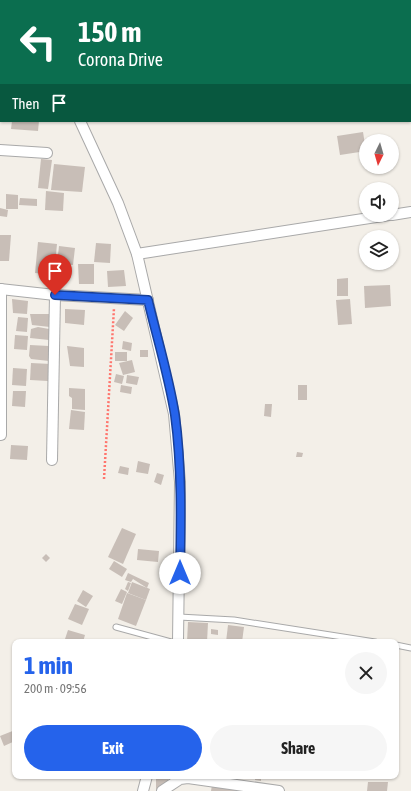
<!DOCTYPE html>
<meta charset="utf-8">
<style>
:root{--surface:#fff;--page:#f6f6f6;--text:#222;--muted:#767676;--accent:#2563eb}
body{margin:0;font-family:"Asap Condensed",sans-serif;background:var(--page);color:var(--text);height:100vh;display:flex;flex-direction:column;font-size:15px;white-space:nowrap}
*{box-sizing:border-box;margin:0}
p{font-size:13px;color:var(--muted)}
.icon{flex:none;width:22px;height:22px;fill:none;stroke:currentColor;stroke-width:2;stroke-linecap:round;stroke-linejoin:round}
.map{position:relative;flex:1;overflow:hidden}
.sheet{position:absolute;left:12px;top:639px;width:387px;height:140px;display:flex;flex-direction:column;background:var(--surface);border-radius:8px;box-shadow:0 1px 3px #0004}
.sheet>*{flex:none}
.guide{position:absolute;left:0px;top:0px;width:411px;height:122px;box-shadow:0 1px 3px #0004;background:#0b6e4f;color:#fff;overflow:hidden}
.needle{width:26px;rotate:185deg}
.buttons{position:absolute;left:359px;top:134px;display:grid;gap:8px}
.buttons a{display:grid;place-items:center;width:40px;height:40px;border-radius:50%;background:var(--surface);box-shadow:0 1px 3px #0004;font-size:20px}
.pin{position:absolute;display:grid;place-items:center;width:34px;height:34px;color:#fff;margin:-41px -17px;border-radius:50% 50% 50% 0;rotate:-45deg;box-shadow:0 0 4px #0007}
.pin .icon{rotate:45deg}
.me{position:absolute;width:44px;margin:-22px;rotate:0deg;stroke-linejoin:round;filter:drop-shadow(0 0 3px #0008)}
.turn{display:flex;align-items:center;gap:14px;height:84px;padding:0 12px;font-size:18px}
.turn .icon{width:52px;height:52px;stroke-width:2.5}
.turn b{display:block;font-size:28px;line-height:34px}
.then{display:flex;align-items:center;height:38px;padding:0 12px;background:#0003;gap:8px;font-size:15px}
.round{display:grid;place-items:center;flex:none;width:42px;height:42px;border-radius:21px;background:var(--page)}
.summary{display:flex;align-items:center;justify-content:space-between;height:68px;padding:0 12px}
h1{font-size:24px;font-weight:700;line-height:30px;color:var(--accent)}
.cta{display:flex;gap:8px;margin-top:auto;padding:8px 12px}
.cta a{flex:1;height:46px;border-radius:24px;background:var(--accent);color:#fff;font-size:16px;font-weight:700;line-height:46px;text-align:center}
.cta a+a{background:var(--page);color:var(--text)}
.map>svg:first-child{display:block}
.building{fill:#c8beb7}
.lines{fill:none;stroke-linecap:round;stroke-linejoin:round}
.lane-casing{stroke:#a9a9a9;stroke-width:7}
.street-casing{stroke:#a9a9a9;stroke-width:12}
.secondary-casing{stroke:#7a8200;stroke-width:17}
.path{stroke:#ff756d;stroke-width:2.5;stroke-dasharray:2 2;stroke-linecap:butt}
.lane{stroke:#fff;stroke-width:5}
.street{stroke:#fff;stroke-width:10}
.secondary{stroke:#fefeba;stroke-width:15}
.route-casing{stroke:#184099;stroke-width:10}
.route{stroke:#2563eb;stroke-width:7}
</style>
<div class="map">
<svg width="411" height="791" viewBox="0 0 411 791">
<rect width="100%" height="100%" fill="#f3efe8"/>
<!-- building -->
<g class="building">
<polygon points="12,121 39,121 38,131 11,129"/>
<polygon points="363,132 366,151 340,155 337,136"/>
<polygon points="41,159 52,160 48,189 38,188"/>
<polygon points="54,164 85,167 82,192 51,190"/>
<polygon points="46,191 64,193 63,211 45,210"/>
<polygon points="6,194 18,195 18,209 6,209"/>
<polygon points="20,198 37,199 37,206 19,205"/>
<polygon points="0,208 8,210 7,217 0,216"/>
<polygon points="0,235 11,235 9,261 0,261"/>
<polygon points="38,242 57,244 54,275 35,273"/>
<polygon points="96,243 111,244 110,263 94,262"/>
<polygon points="59,246 75,248 73,265 57,264"/>
<polygon points="78,264 94,264 94,284 79,284"/>
<polygon points="124,270 126,286 108,287 107,271"/>
<polygon points="348,278 348,296 337,296 337,279"/>
<polygon points="390,285 391,306 365,308 364,286"/>
<polygon points="12,299 28,301 27,314 13,313"/>
<polygon points="350,299 352,324 338,325 336,300"/>
<polygon points="65,309 85,310 84,325 65,323"/>
<polygon points="125,311 133,318 124,331 115,325"/>
<polygon points="30,314 49,314 50,327 32,325"/>
<polygon points="18,317 28,318 27,332 16,331"/>
<polygon points="38,327 49,329 49,340 30,338 31,329"/>
<polygon points="15,335 28,336 27,350 14,349"/>
<polygon points="123,341 132,343 131,351 122,349"/>
<polygon points="30,345 49,346 49,361 31,359 29,356"/>
<polygon points="67,346 84,348 84,367 70,366"/>
<rect x="140" y="350" width="8" height="7"/>
<rect x="115" y="352" width="12" height="9"/>
<polygon points="132,360 135,372 123,375 119,363"/>
<polygon points="31,363 51,364 48,381 30,380"/>
<polygon points="13,368 27,369 26,386 12,385"/>
<polygon points="116,374 124,376 122,384 114,382"/>
<polygon points="127,375 139,377 137,385 126,383"/>
<polygon points="121,385 132,387 131,394 120,392"/>
<rect x="298" y="385" width="9" height="15"/>
<polygon points="69,388 85,389 85,410 72,409 72,398 69,396"/>
<polygon points="13,391 26,391 25,407 12,406"/>
<polygon points="265,404 272,404 271,417 264,416"/>
<polygon points="71,410 85,412 84,430 69,429"/>
<polygon points="11,445 28,446 27,460 10,459"/>
<polygon points="297,452 303,453 302,457 296,457"/>
<polygon points="138,461 150,464 148,474 136,472"/>
<polygon points="120,466 129,468 128,475 118,473"/>
<polygon points="157,473 164,475 161,485 154,482"/>
<polygon points="122,528 136,534 123,564 108,557"/>
<polygon points="138,549 159,551 158,562 137,560"/>
<polygon points="46,554 50,558 46,562 42,558"/>
<polygon points="114,561 127,569 122,577 109,569"/>
<polygon points="128,573 149,583 147,588 133,579 131,582 125,580"/>
<polygon points="128,582 131,583 128,591 125,589"/>
<polygon points="132,582 150,589 146,600 128,593"/>
<polygon points="121,589 127,592 122,604 115,601"/>
<polygon points="83,590 93,596 86,607 77,601"/>
<polygon points="127,593 146,600 136,626 118,619"/>
<polygon points="75,604 89,609 82,625 68,619"/>
<polygon points="188,622 208,623 207,642 187,642"/>
<polygon points="228,625 244,627 242,642 226,642"/>
<polygon points="211,629 218,630 218,635 211,634"/>
<polygon points="68,630 85,635 83,642 64,642"/>
<polygon points="15,730 15,741 4,746 0,736"/>
<polygon points="157,776 166,776 170,782 156,790 156,777"/>
<polygon points="255,776 261,777 261,781 255,780"/>
<polygon points="368,782 388,782 387,791 367,791"/>
<polygon points="212,785 238,788 238,791 211,791"/>
</g>
<g class="lines">
<defs>
<g id="lane">
<polyline points="179,617 234,620 375,642"/>
<polyline points="116,627 171,642"/>
<polyline points="396,645 411,648"/>
</g>
<g id="street">
<polyline points="0,42 1,42"/>
<polyline points="80,121 118,203 137,254 174,414 180,482 178,642"/>
<polyline points="0,150 47,153"/>
<polyline points="392,215 411,212"/>
<polyline points="137,254 389,215"/>
<polyline points="0,289 55,295 148,300"/>
<polyline points="1,435 1,289"/>
<polyline points="52,460 55,295"/>
<polyline points="143,791 147,776"/>
<polyline points="162,791 180,779 188,778 279,791"/>
</g>
<g id="secondary">
<polyline points="397,0 398,1"/>
<polyline points="410,28 411,30"/>
</g>
</defs>
<!-- lane casing -->
<use href="#lane" class="lane-casing"/>
<!-- street casing -->
<use href="#street" class="street-casing"/>
<!-- secondary casing -->
<use href="#secondary" class="secondary-casing"/>
<!-- path -->
<polyline class="path" points="104,479 114,308"/>
<!-- lane -->
<use href="#lane" class="lane"/>
<!-- street -->
<use href="#street" class="street"/>
<!-- secondary -->
<use href="#secondary" class="secondary"/>
</g>
<g class="lines">
<defs>
<path id="route" d="M55,295L148,300C157,338 169,377 175,415C182,467 181,521 180,573"/>
</defs>
<!-- route casing -->
<use href="#route" class="route-casing"/>
<!-- route -->
<use href="#route" class="route"/>
</g>
</svg>
<div class="buttons">
<a><svg class="needle" viewBox="-14 -14 28 28"><path d="M0-13l5 13h-10z" fill="#e53935"/><path d="M0 13l5-13h-10z" fill="#767676"/></svg></a>
<a><svg class="icon" aria-label="sound" viewBox="0 0 24 24"><path d="M4 9h4l5-4v14l-5-4H4zM17 9q2 3 0 6"/></svg></a>
<a><svg class="icon" aria-label="layers" viewBox="0 0 24 24"><path d="M12 4l9 5-9 5-9-5zM3 14l9 5 9-5"/></svg></a>
</div>
<div class="pin" style="left:55px;top:295px;background:#d93025"><svg class="icon" aria-label="arrive" viewBox="0 0 24 24"><path d="M6 21V4h12l-3 4 3 4H6"/></svg></div>
<svg class="me" style="left:180px;top:573px" viewBox="-20 -20 40 40"><circle r="19" fill="#fff"/><path d="M0-13L10 11 0 6-10 11z" fill="#2563eb"/></svg>
<div class="guide">
<div class="turn"><svg class="icon" aria-label="left" viewBox="0 0 24 24"><path d="M17 20v-9H6M10 6l-5 5 5 5"/></svg><div><b>150 m</b>Corona Drive</div></div>
<div class="then">Then<svg class="icon" aria-label="arrive" viewBox="0 0 24 24"><path d="M6 21V4h12l-3 4 3 4H6"/></svg></div>
</div>
<section class="sheet">
<div class="summary"><div><h1>1 min</h1><p>200 m · 09:56</p></div><a class="round"><svg class="icon" aria-label="close" viewBox="0 0 24 24"><path d="M6 6l12 12M18 6L6 18"/></svg></a></div>
<div class="cta"><a>Exit</a><a>Share</a></div>
</section>
</div>
